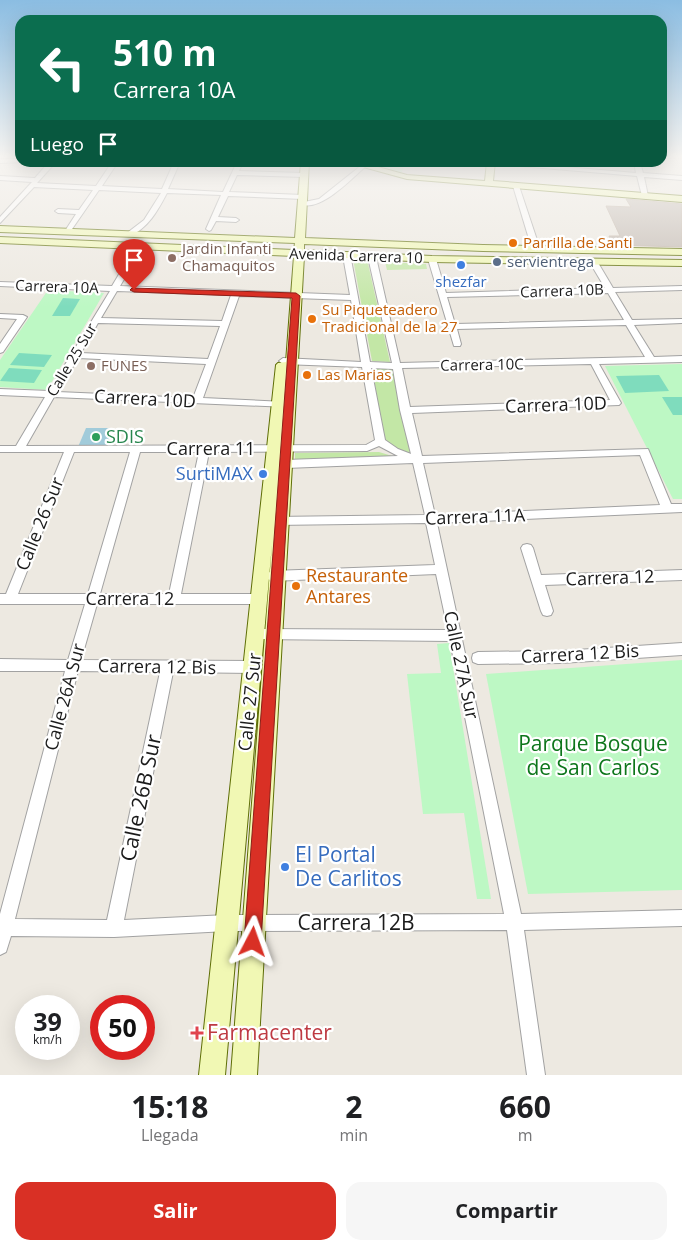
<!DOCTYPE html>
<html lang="es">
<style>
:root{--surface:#fff;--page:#f6f6f6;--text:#202124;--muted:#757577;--accent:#d93025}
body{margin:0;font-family:"Open Sans",sans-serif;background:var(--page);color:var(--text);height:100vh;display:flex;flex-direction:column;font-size:19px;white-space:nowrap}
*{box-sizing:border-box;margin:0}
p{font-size:16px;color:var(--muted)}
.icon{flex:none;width:28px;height:28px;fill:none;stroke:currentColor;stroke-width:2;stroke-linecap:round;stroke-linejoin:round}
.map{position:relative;height:1075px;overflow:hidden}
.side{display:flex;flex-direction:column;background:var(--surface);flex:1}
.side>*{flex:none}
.hud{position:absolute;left:15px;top:15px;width:652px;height:152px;border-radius:15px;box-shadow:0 5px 20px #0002;background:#0b6e4f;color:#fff;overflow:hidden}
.speed{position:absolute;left:15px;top:995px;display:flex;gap:10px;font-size:25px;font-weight:700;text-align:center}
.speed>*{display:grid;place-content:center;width:65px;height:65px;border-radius:50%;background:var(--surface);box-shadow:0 5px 20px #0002;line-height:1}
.speed small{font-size:12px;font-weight:400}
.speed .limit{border:8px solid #d22;background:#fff;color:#111}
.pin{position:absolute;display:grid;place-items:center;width:42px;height:42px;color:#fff;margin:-51px -21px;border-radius:50% 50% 50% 0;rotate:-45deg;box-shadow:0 0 5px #0007}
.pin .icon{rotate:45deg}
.me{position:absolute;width:55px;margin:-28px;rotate:4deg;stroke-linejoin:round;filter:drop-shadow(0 0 4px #0008)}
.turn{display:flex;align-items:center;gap:18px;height:105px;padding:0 15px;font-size:22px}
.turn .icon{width:65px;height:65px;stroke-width:2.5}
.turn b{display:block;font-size:35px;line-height:42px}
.then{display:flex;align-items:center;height:48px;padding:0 15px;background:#0003;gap:10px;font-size:19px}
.eta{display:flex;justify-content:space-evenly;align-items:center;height:85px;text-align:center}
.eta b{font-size:30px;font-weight:700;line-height:35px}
.action{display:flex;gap:10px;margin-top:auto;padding:10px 15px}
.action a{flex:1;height:58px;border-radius:15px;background:var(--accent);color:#fff;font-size:20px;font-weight:700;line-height:58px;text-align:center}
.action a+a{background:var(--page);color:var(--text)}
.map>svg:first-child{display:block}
.grass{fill:#c3e7a6}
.park{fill:#bdf8c4}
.pitch{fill:#7fdcbd}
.water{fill:#a1cbda}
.building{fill:#c1b8b0;stroke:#beb0a3}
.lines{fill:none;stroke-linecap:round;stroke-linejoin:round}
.street-casing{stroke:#a2a2a2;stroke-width:2}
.secondary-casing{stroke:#5e6e06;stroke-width:2}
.street{fill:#fff;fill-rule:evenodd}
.secondary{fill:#f1f8b4;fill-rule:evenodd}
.route{fill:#d93025;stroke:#8d1f18}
.food-dot{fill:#e8710a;stroke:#fff;stroke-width:2}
.education-dot{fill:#8d6e63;stroke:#fff;stroke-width:2}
.service-dot{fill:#5c6f8a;stroke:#fff;stroke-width:2}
.shop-dot{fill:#3f7fe0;stroke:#fff;stroke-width:2}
.leisure-dot{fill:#2e9e5b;stroke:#fff;stroke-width:2}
.health-dot{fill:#e0444e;stroke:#fff;stroke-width:2}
.labels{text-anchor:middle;stroke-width:4.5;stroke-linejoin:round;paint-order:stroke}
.far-food-label{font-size:15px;fill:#c56008;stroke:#fff;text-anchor:start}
.far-education-label{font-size:15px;fill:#785e54;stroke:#fff;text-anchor:start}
.far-street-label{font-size:15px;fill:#1b1b1b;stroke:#fff}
.far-service-label{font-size:15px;fill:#4e5e75;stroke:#fff;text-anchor:start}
.far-shop-label{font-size:15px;fill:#366cbe;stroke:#fff}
.street-label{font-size:18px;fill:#1b1b1b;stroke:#fff}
.leisure-label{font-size:18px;fill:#27864d;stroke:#fff;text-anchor:start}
.shop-label{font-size:18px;fill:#366cbe;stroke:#fff;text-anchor:end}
.food-label{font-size:18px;fill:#c56008;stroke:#fff;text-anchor:start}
.near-park-label{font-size:21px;fill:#0d761b;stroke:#fff}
.near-street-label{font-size:21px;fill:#1b1b1b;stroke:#fff}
.near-shop-label{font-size:21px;fill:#366cbe;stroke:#fff;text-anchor:start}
.near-health-label{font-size:21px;fill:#be3a42;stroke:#fff;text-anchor:start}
</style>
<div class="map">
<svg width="682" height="1075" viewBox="0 0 682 1075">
<rect width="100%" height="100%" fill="#ede9e1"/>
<!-- grass -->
<g class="grass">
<polygon points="353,259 367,259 390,362 372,361"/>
<polygon points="385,262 426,264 427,269 387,270"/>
<polygon points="372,367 392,368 410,453 398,450 384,440"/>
<polygon points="379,452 402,459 295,460 295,453"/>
</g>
<!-- park -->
<g class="park">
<polygon points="363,162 405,163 401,174"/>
<polygon points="48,290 104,293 47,390 0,387 0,360"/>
<polygon points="682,364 682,499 673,499 605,366"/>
<polygon points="449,643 491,899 477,899 464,813 423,814 407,674 441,673 437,644"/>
<polygon points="682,660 682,890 528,894 486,674"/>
</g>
<!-- pitch -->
<g class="pitch">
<polygon points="63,298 80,299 70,316 52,316"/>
<polygon points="19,353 52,355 44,367 10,365"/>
<polygon points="9,368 42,370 34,383 0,381"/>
<polygon points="659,375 669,391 625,393 616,376"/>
<polygon points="662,397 682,397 682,415 673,415"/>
</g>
<!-- water -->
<polygon class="water" points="86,428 113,428 107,447 78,447"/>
<!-- building -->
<polygon class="building" points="626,199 682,204 682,247 613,245 609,236 620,236 606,206 631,207"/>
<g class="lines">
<defs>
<g id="street">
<polygon points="0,159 20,159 21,162 0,163"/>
<path d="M49,162H56L37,183L96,186L112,162H118L102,186L162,189L174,162H180L168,189L223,192L237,162H243L239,171L304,173L307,175L304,177L237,175L229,192L303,195L306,197L303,199L228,196L218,217L236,218L239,220L236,222L216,221L211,230L209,231L206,229L221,195L167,193C158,210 148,229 129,236L127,235V233L144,220L161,193L99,190L70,232L68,233L65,231L76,214L58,213L55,211L58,209L79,210L93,190L34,187L0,223V217L32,182L0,180V176L35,178Z"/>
<polygon points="471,162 504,162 636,173 634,162 640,162 643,173 682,176 682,180 644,177 648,196 645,198 642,196 637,176"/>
<path d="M363,164L366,166L365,167C351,179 318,215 299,203L319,199Z"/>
<polygon points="516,184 519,186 540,249 539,251 532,249 513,186"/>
<path d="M137,244L144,246L120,286L350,295L343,256L350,254L370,362L392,363L368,257L372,255L376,257L400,363L645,357L626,325L457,329L461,344L460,346H454L428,259L429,257L436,259L446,293L605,288L589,261L593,259L597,261L613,288L682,286V290L615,292L632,320L682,319V323L634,325L654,357L682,356V362L599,364L621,403L619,405L412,413L422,456L648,449L671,504H682V512L437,523L521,914L682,910V926L524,930L545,1075H527L507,930L227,931L114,937L11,936L6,952L0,955V914L65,671H0V659L68,660L85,604H0V594H6L64,452H0V446H16L45,397L0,395V389L49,391L110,291L0,286V282L112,286ZM117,291L231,295L222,321L101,318ZM608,293L624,320L455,324L447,297ZM239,296L351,300L361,362L283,358L279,361L283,364L362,367L375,440L366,445L26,446L54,397L288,407L290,405L285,402L203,398ZM98,323L220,326L208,359L81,353ZM78,358L206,364L193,398L58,392ZM591,364L610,400L410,407L402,368ZM371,368L393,369L400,410L411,454L398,449L385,440ZM379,446L398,456L286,460L281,464L286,468L413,463L425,515L274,517L268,521L274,525L426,523L435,565L272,571L268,573L266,576L268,579L272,581L436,574L448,630L257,629L253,630L251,634L253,638L257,639L450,641L504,914L227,915L124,920L173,672L253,673L258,671L260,667L258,663L253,661L81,660L97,604H260L264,603L266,599L264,595L260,594H181L209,452L367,451ZM74,452H130L88,594H18ZM140,452H199L169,594H100ZM640,455L660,505L435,515L423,463ZM78,671L160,672L107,920L15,919Z"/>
<polygon points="0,314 23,315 27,317 3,352 0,353 0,344 17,319 0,318"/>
<polygon points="527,544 531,545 533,548 541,575 682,570 682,580 545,585 553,611 551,615 547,616 543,615 541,611 521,548 523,545"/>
<polygon points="682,643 682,655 561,663 478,664 473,662 472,658 473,654 478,652 561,651"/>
</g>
<g id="secondary">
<polygon points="301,162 309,162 305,238 483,245 682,249 682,255 483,251 304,244 304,250 432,256 682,260 682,266 432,262 304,256 257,1075 231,1075 272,544 225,1075 199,1075 276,365 278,363 286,362 294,256 0,243 0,237 294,250 295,243 0,232 0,226 295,238"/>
<polygon points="345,162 360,162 407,175 485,181 487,162 495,162 493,181 682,196 682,202 407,179"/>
</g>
</defs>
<!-- street casing -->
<use href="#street" class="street-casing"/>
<!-- secondary casing -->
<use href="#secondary" class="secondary-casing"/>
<!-- street -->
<use href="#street" class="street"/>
<!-- secondary -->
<use href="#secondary" class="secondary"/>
</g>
<!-- sky -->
<linearGradient id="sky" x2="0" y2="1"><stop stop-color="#8bbde2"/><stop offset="0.51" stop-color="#f7f5f2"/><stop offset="1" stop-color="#f7f5f2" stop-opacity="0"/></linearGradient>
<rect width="682" height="307" fill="url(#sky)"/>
<!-- route -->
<polygon class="route" points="132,288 296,293 300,296 261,942 259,948 253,951 247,948 244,942 292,298 134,292 130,290"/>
<!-- markers -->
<g class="food-dot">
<circle cx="513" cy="243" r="5"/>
<circle cx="312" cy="319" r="5"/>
<circle cx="307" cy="375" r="5"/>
<circle cx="296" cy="586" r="5"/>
</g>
<g class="education-dot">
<circle cx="172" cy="258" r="5"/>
<circle cx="91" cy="366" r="5"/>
</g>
<circle class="service-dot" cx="497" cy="262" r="5"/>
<g class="shop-dot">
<circle cx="461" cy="265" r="5"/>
<circle cx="263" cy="474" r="5"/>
<circle cx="285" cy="867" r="5"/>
</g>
<circle class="leisure-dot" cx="96" cy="437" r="5"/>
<path class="health-dot" d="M194.5 1025.5h5v5h5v5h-5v5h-5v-5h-5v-5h5z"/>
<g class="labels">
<!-- far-food labels -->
<g class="far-food-label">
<text x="523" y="248">Parrilla de Santi</text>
<text x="322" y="315">Su Piqueteadero<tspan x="322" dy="17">Tradicional de la 27</tspan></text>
<text x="317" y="380">Las Marias</text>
</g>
<!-- far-education labels -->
<g class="far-education-label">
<text x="182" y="254">Jardin Infanti<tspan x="182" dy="17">Chamaquitos</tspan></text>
<text x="101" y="371">FUNES</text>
</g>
<!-- far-street labels -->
<g class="far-street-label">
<text transform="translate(356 256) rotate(2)" y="5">Avenida Carrera 10</text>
<text transform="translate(57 287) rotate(2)" y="5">Carrera 10A</text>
<text transform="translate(562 291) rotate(-2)" y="5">Carrera 10B</text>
<text transform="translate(72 360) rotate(-59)" y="5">Calle 25 Sur</text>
<text transform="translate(482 365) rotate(-1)" y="5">Carrera 10C</text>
</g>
<!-- far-service labels -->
<g class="far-service-label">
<text x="507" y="267">servientrega</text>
</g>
<!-- far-shop labels -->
<g class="far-shop-label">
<text x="461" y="287">shezfar</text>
</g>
<!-- street labels -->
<g class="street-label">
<text transform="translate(145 399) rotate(3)" y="6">Carrera 10D</text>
<text transform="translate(556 405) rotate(-2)" y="6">Carrera 10D</text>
<text x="211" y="455">Carrera 11</text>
<text transform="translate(475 517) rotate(-2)" y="6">Carrera 11A</text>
<text transform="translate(40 524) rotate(-68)" y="6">Calle 26 Sur</text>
<text transform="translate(610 578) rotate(-2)" y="6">Carrera 12</text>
<text x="130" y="605">Carrera 12</text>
<text transform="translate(580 654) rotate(-3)" y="6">Carrera 12 Bis</text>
<text transform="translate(461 665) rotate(78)" y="6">Calle 27A Sur</text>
<text transform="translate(157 667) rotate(1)" y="6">Carrera 12 Bis</text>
<text transform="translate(65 697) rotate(-75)" y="6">Calle 26A Sur</text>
<text transform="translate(250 702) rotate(-84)" y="6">Calle 27 Sur</text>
</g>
<!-- leisure labels -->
<g class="leisure-label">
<text x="106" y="443">SDIS</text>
</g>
<!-- shop labels -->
<g class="shop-label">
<text x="253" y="480">SurtiMAX</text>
</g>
<!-- food labels -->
<g class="food-label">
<text x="306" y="582">Restaurante<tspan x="306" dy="21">Antares</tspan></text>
</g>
<!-- near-park labels -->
<g class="near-park-label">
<text x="593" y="751">Parque Bosque<tspan x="593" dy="24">de San Carlos</tspan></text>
</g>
<!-- near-street labels -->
<g class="near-street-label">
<text transform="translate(141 798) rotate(-78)" y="7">Calle 26B Sur</text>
<text x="356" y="930">Carrera 12B</text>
</g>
<!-- near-shop labels -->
<g class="near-shop-label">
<text x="295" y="862">El Portal<tspan x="295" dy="24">De Carlitos</tspan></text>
</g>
<!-- near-health labels -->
<g class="near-health-label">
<text x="207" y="1040">Farmacenter</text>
</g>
</g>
</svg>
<div class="speed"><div>39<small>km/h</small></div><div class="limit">50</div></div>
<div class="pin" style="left:134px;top:290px;background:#d93025"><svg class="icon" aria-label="arrive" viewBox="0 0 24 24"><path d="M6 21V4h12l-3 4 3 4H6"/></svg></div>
<svg class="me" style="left:253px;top:942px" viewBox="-20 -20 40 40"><path d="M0-17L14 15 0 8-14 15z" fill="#d93025" stroke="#fff" stroke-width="4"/></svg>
<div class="hud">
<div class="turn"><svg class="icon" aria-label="left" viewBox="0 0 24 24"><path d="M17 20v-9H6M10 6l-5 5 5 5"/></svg><div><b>510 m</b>Carrera 10A</div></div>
<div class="then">Luego<svg class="icon" aria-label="arrive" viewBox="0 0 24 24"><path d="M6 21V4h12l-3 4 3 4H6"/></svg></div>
</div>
</div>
<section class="side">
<div class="eta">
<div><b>15:18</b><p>Llegada</p></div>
<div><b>2</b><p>min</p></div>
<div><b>660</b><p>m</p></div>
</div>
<div class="action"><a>Salir</a><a>Compartir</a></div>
</section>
